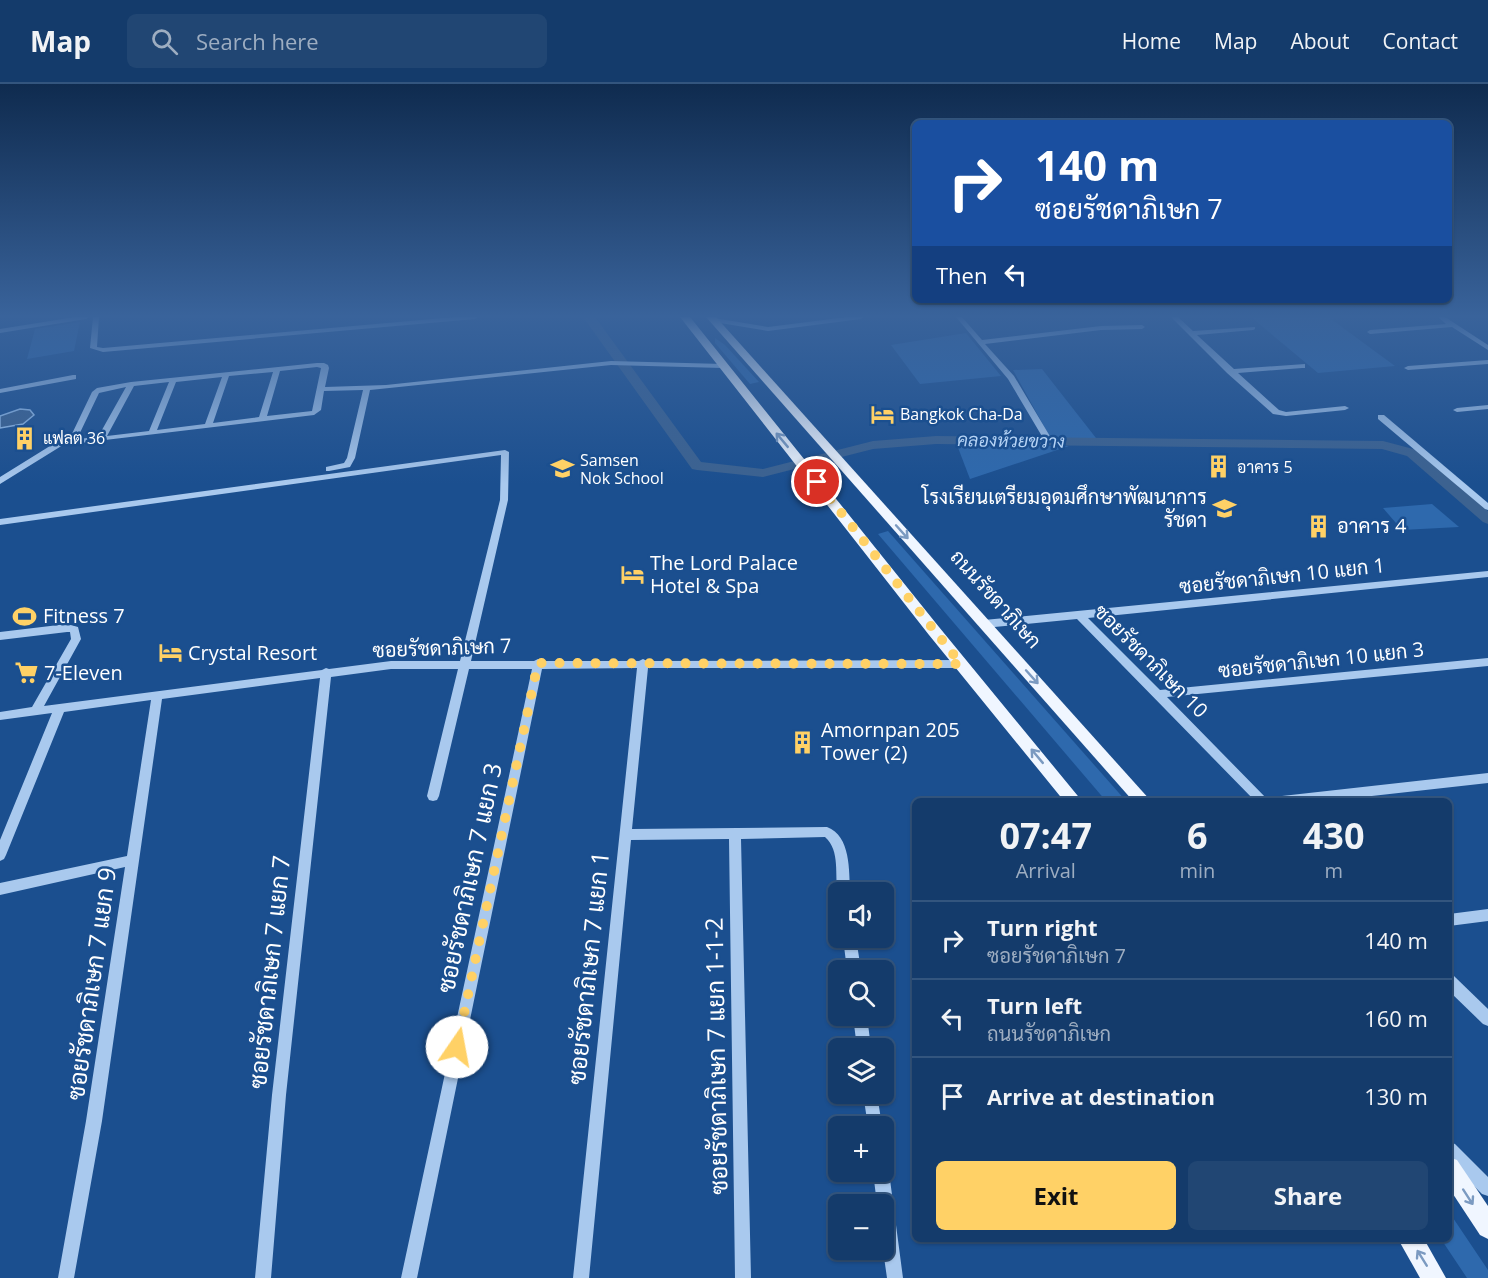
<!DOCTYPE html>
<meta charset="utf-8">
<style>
:root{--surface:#143b6b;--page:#214673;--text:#f1f3f6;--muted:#9dadc1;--line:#33557e;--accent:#ffd166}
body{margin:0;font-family:"Open Sans",Sarabun,sans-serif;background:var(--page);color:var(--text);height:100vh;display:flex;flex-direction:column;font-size:22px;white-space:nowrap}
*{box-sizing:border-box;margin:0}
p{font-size:20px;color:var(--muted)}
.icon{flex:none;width:33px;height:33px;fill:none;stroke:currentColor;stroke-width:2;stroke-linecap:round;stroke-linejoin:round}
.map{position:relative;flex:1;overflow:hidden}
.panel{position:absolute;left:912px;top:714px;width:540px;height:444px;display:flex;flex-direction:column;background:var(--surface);border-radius:9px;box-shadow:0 2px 4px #0004,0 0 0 2px var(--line)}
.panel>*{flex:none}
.hud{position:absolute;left:912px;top:36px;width:540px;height:183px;border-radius:9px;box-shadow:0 2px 4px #0004,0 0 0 2px var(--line);background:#1a4fa0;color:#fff;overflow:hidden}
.fabs{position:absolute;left:828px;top:798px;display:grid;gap:12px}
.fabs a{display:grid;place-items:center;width:66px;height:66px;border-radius:9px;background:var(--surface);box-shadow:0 2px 4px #0004,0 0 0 2px var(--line);font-size:30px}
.pin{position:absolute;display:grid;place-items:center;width:51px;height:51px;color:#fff;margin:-26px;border:3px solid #fff;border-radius:50%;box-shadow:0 2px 6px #0007}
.me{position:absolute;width:66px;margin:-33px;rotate:12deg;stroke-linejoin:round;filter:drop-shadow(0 0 4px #0008)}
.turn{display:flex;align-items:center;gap:21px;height:126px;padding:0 24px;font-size:27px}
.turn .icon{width:78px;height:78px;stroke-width:2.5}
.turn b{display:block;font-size:42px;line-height:51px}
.then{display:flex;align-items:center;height:57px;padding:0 24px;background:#0003;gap:12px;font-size:22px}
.eta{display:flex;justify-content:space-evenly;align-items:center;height:102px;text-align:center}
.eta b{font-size:36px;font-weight:700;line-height:42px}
.action{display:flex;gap:12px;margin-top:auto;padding:12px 24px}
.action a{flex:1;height:69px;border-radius:9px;background:var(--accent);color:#111;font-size:24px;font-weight:700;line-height:69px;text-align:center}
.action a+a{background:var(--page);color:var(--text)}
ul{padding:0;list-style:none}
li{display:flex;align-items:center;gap:18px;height:78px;padding:0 24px;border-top:2px solid var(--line)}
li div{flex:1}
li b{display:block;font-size:22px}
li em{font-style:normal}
header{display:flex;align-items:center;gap:36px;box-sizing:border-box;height:84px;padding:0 30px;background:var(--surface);border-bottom:2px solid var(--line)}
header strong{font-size:28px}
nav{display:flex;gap:33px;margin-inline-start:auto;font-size:21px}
.search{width:420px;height:54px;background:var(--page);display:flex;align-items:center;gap:15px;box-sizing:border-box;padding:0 21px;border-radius:9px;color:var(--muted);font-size:22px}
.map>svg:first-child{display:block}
.green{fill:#2e69ad}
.water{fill:#3c6290;stroke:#9cc4f0;stroke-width:1.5}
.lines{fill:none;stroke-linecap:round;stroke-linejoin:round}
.canal{fill:#3c6290;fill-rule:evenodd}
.minor{fill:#a9c9ee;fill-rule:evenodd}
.major{fill:#f0f6ff;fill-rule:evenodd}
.oneway{stroke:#7b9ac1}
.route{stroke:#ffd166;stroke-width:10;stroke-dasharray:0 18}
.labels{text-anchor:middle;stroke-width:5;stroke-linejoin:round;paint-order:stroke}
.far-poi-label{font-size:16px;fill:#fff;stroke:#1b4f8f;text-anchor:start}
.far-water-label{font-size:18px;font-style:italic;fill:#b5d3f5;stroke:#1b4f8f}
.poi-label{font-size:20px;fill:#fff;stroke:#1b4f8f;text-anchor:start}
.street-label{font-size:20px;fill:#fff;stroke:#1b4f8f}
.near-street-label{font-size:24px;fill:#fff;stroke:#1b4f8f}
</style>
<header>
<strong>Map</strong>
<div class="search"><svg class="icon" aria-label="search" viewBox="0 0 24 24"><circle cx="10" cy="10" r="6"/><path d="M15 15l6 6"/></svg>Search here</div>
<nav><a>Home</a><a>Map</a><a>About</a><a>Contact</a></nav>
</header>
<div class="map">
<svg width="1488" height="1194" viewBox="0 0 1488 1194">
<rect width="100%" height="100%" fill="#1b4f8f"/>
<!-- green -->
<g class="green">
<polygon points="1251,233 1352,233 1331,235 1395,282 1318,289"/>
<polygon points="80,238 74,267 27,275 35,245"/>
<polygon points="966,249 1001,292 920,300 891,261"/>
<polygon points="715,254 725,261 759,298 750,300 715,259"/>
<polygon points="1042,285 1096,354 1051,355 1013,286"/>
<polygon points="957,361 1069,362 970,395"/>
<polygon points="1432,420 1459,443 1402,446 1383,424"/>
<polygon points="888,447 1126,717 1106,717 878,450"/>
<polygon points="1449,1128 1488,1186 1488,1194 1467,1194 1441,1155 1449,1155"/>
</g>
<!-- water -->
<polygon class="water" points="20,325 30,326 34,331 23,340 0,344 0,332"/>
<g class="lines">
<!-- canal -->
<polygon class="canal" points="583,233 595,233 701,378 763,385 873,357 936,352 1383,357 1417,366 1488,427 1488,440 1483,438 1407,372 1382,365 936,360 873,365 763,393 697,386 692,385"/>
<!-- minor -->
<g class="minor">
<polygon points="75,233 89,233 86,235 0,249 0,245"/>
<polygon points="93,233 99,233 97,263 103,264 455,233 478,233 475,235 103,268 90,264"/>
<polygon points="847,233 864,233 861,235 768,247 714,238 711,236 714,234 768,243"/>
<polygon points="956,233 962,233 982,256 1101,242 1142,241 1145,243 1142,245 1101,246 985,260 1014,292 1051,354 1047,356 1043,354 1008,295"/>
<polygon points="1171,233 1178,233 1193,247 1255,243 1255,245 1253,246 1197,251 1234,285 1305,280 1305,284 1302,284 1238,289 1279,326 1286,328 1345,322 1349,324 1345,326 1286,332 1273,330 1227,289"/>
<polygon points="1438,233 1445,233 1488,261 1488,266 1452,243 1370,250 1367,248 1370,246 1446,240"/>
<polygon points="1488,276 1488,280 1408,286 1404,284 1408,282"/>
<path d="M611,277L723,280L727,282L723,284L611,281L370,306L355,374L350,383L329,387H326V383L344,379L347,374L363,306L324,307L321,326L314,331L63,361L0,400V393L58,357L69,356L92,308L97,304L131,298L317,279H324L328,281L329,284L325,303L386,301ZM317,283L321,284L312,327L267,332L280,287ZM273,288L259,333L213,339L229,292ZM222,293L205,340L157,346L176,298ZM169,298L149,347L107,352L134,302ZM126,303L98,353L77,355L99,309Z"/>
<polygon points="73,291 76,291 76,295 0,309 0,305"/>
<polygon points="1488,321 1488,325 1457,328 1453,326 1457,324"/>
<polygon points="1378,331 1384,331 1488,419 1488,426 1485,425 1378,335"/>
<path d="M505,366L509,368L508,416L471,577H534L538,575L542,577H639L643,575L647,577L961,576L966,580L961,584H648L632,745L827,743C851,752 849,787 850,808H838V810C834,792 841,767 825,753L741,755L751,1194H735L729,755L631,756L589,1194H573L637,584L542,585L417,1194H401L532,585H469L439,712L437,716L433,717L429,716L427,712L458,585H391L331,593L286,1011L271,1194H255L272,1011L320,594L162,615L102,1037L74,1194H58L86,1037L125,783L0,811V799L127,772L151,616L64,628L6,771L4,775L0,777V756L52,629L0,636V628L32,623L71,555L70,548H67L0,556V548L67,540L78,543L81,555L44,622L322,586L326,584L329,585L391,577H460L500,416L501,371L0,441V435Z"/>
<polygon points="1488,487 1488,493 1088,534 1160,606 1488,574 1488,582 1167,613 1269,717 1255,717 1077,535 984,544 979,540 984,536"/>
<polygon points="1488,689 1488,699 1327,717 1276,717 1278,713 1282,712"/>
<polygon points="1488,825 1488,837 1449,842 1449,830"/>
<polygon points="843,854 856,854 861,886 847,886"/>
<polygon points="1449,890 1454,892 1488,925 1488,942 1483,940 1449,907"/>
<polygon points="853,932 867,932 871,964 857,964"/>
<polygon points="863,1010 877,1010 882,1042 868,1042"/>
<polygon points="1449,1058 1455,1060 1488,1093 1488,1112 1482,1110 1449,1077"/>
<polygon points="884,1081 887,1082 889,1088 903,1194 887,1194 883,1166 884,1120 877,1120 873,1088 884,1088"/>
</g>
<!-- major -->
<g class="major">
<polygon points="680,233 690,233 939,543 1082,717 1064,717 929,551"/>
<polygon points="706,233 716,233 1151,717 1133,717"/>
<polygon points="1449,1073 1457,1076 1488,1122 1488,1155 1480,1151 1449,1104"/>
<polygon points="1398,1155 1424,1155 1446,1194 1420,1194"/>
</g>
</g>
<!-- one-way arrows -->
<defs><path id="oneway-shaft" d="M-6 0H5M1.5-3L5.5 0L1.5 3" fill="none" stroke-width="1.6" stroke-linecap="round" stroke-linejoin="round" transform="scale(1.5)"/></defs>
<g class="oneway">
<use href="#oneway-shaft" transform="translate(782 356) rotate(-130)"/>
<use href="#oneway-shaft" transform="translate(902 448) rotate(48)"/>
<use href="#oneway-shaft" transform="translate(1032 593) rotate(48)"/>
<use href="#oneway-shaft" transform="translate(1037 672) rotate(-130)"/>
<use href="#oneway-shaft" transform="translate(1468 1113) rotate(57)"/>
<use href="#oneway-shaft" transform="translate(1422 1174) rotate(-122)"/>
</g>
<!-- sky -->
<linearGradient id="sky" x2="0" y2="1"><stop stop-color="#0f2b4f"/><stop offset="0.58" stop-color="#39639b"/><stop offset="1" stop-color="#39639b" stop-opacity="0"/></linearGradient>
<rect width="1488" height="400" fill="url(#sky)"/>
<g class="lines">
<!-- route -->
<polyline class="route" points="457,963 538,579 961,580 817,398"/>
</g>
<!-- icons -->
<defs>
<symbol id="hotel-bare" viewBox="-9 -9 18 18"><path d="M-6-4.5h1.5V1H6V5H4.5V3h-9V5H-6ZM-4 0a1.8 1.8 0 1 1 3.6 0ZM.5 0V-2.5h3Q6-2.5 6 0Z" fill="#ffd166" stroke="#1b4f8f" stroke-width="2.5" paint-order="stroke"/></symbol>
<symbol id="building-bare" viewBox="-9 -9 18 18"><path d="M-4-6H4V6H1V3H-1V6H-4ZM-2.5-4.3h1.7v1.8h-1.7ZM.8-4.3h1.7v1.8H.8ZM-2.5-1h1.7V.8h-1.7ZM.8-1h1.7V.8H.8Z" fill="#ffd166" stroke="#1b4f8f" stroke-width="2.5" paint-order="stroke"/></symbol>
<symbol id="school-bare" viewBox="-9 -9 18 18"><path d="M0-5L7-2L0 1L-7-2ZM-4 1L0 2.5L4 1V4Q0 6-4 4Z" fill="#ffd166" stroke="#1b4f8f" stroke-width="2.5" paint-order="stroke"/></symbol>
<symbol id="stadium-bare" viewBox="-9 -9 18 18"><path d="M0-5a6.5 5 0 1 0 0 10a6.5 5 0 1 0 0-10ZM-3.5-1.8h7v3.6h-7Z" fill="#ffd166" stroke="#1b4f8f" stroke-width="2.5" paint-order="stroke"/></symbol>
<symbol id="supermarket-bare" viewBox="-9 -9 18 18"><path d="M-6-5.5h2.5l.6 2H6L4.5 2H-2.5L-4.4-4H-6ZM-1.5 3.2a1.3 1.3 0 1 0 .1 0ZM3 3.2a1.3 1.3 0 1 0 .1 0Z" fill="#ffd166" stroke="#1b4f8f" stroke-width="2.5" paint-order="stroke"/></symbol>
</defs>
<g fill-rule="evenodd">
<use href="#hotel-bare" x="866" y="314" width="33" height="33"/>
<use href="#building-bare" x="8" y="338" width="33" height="33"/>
<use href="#building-bare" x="1202" y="366" width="33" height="33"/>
<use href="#school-bare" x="546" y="368" width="33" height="33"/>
<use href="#school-bare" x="1208" y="408" width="33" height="33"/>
<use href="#building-bare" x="1302" y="426" width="33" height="33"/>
<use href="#hotel-bare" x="616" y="474" width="33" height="33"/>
<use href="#stadium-bare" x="8" y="516" width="33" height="33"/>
<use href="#hotel-bare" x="154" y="552" width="33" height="33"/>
<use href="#supermarket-bare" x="10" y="572" width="33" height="33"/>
<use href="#building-bare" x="786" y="642" width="33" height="33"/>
</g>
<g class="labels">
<!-- far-poi labels -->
<g class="far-poi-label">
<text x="900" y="336">Bangkok Cha-Da</text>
<text x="43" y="360">แฟลต 36</text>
<text x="580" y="382">Samsen<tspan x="580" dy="18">Nok School</tspan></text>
<text x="1237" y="389">อาคาร 5</text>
</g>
<!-- far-water labels -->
<g class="far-water-label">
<text transform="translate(1011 357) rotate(1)" y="6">คลองห้วยขวาง</text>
</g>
<!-- poi labels -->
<g class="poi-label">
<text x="1207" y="420" text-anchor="end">โรงเรียนเตรียมอุดมศึกษาพัฒนาการ<tspan x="1207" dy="23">รัชดา</tspan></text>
<text x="1337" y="449">อาคาร 4</text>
<text x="650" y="486">The Lord Palace<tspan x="650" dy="23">Hotel &amp; Spa</tspan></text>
<text x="43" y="539">Fitness 7</text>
<text x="188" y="576">Crystal Resort</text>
<text x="44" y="596">7-Eleven</text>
<text x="821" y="653">Amornpan 205<tspan x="821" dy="23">Tower (2)</tspan></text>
</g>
<!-- street labels -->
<g class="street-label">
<text transform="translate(1282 492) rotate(-6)" y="7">ซอยรัชดาภิเษก 10 แยก 1</text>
<text transform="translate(996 515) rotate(48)" y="7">ถนนรัชดาภิเษก</text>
<text transform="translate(442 564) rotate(-2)" y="7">ซอยรัชดาภิเษก 7</text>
<text transform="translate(1321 576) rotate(-6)" y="7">ซอยรัชดาภิเษก 10 แยก 3</text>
<text transform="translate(1151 577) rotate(45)" y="7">ซอยรัชดาภิเษก 10</text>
</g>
<!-- near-street labels -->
<g class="near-street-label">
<text transform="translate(470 794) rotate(-78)" y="8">ซอยรัชดาภิเษก 7 แยก 3</text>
<text transform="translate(589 884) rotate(-84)" y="8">ซอยรัชดาภิเษก 7 แยก 1</text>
<text transform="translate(270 888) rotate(-84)" y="8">ซอยรัชดาภิเษก 7 แยก 7</text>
<text transform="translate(92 900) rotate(-82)" y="8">ซอยรัชดาภิเษก 7 แยก 9</text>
<text transform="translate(717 972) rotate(-91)" y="8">ซอยรัชดาภิเษก 7 แยก 1-1-2</text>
</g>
</g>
</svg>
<div class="fabs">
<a><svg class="icon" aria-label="sound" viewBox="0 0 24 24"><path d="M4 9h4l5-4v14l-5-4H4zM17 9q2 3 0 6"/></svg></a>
<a><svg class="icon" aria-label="search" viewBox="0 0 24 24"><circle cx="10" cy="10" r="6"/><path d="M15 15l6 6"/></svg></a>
<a><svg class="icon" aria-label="layers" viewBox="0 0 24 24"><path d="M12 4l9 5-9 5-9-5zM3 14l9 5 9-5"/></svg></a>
<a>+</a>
<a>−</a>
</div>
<div class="pin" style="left:817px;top:398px;background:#d93025"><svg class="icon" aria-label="arrive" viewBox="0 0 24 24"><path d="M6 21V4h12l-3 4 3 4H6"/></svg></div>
<svg class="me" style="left:457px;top:963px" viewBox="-20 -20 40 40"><circle r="19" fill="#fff"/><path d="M0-13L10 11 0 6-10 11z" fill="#ffd166"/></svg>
<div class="hud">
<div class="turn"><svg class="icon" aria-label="right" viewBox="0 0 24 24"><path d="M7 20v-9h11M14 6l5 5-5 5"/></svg><div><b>140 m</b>ซอยรัชดาภิเษก 7</div></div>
<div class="then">Then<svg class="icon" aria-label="left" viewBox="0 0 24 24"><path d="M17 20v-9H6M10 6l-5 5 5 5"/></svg></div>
</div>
<section class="panel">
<div class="eta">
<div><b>07:47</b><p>Arrival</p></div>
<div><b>6</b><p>min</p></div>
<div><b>430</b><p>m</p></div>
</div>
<ul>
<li><svg class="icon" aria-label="right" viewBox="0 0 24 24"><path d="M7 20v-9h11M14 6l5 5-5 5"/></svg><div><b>Turn right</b><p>ซอยรัชดาภิเษก 7</p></div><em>140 m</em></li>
<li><svg class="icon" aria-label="left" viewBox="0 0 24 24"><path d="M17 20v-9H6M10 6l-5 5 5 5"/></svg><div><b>Turn left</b><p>ถนนรัชดาภิเษก</p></div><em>160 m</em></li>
<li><svg class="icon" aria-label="arrive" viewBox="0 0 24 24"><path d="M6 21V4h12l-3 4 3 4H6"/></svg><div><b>Arrive at destination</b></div><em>130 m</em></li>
</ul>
<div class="action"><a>Exit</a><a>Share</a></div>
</section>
</div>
